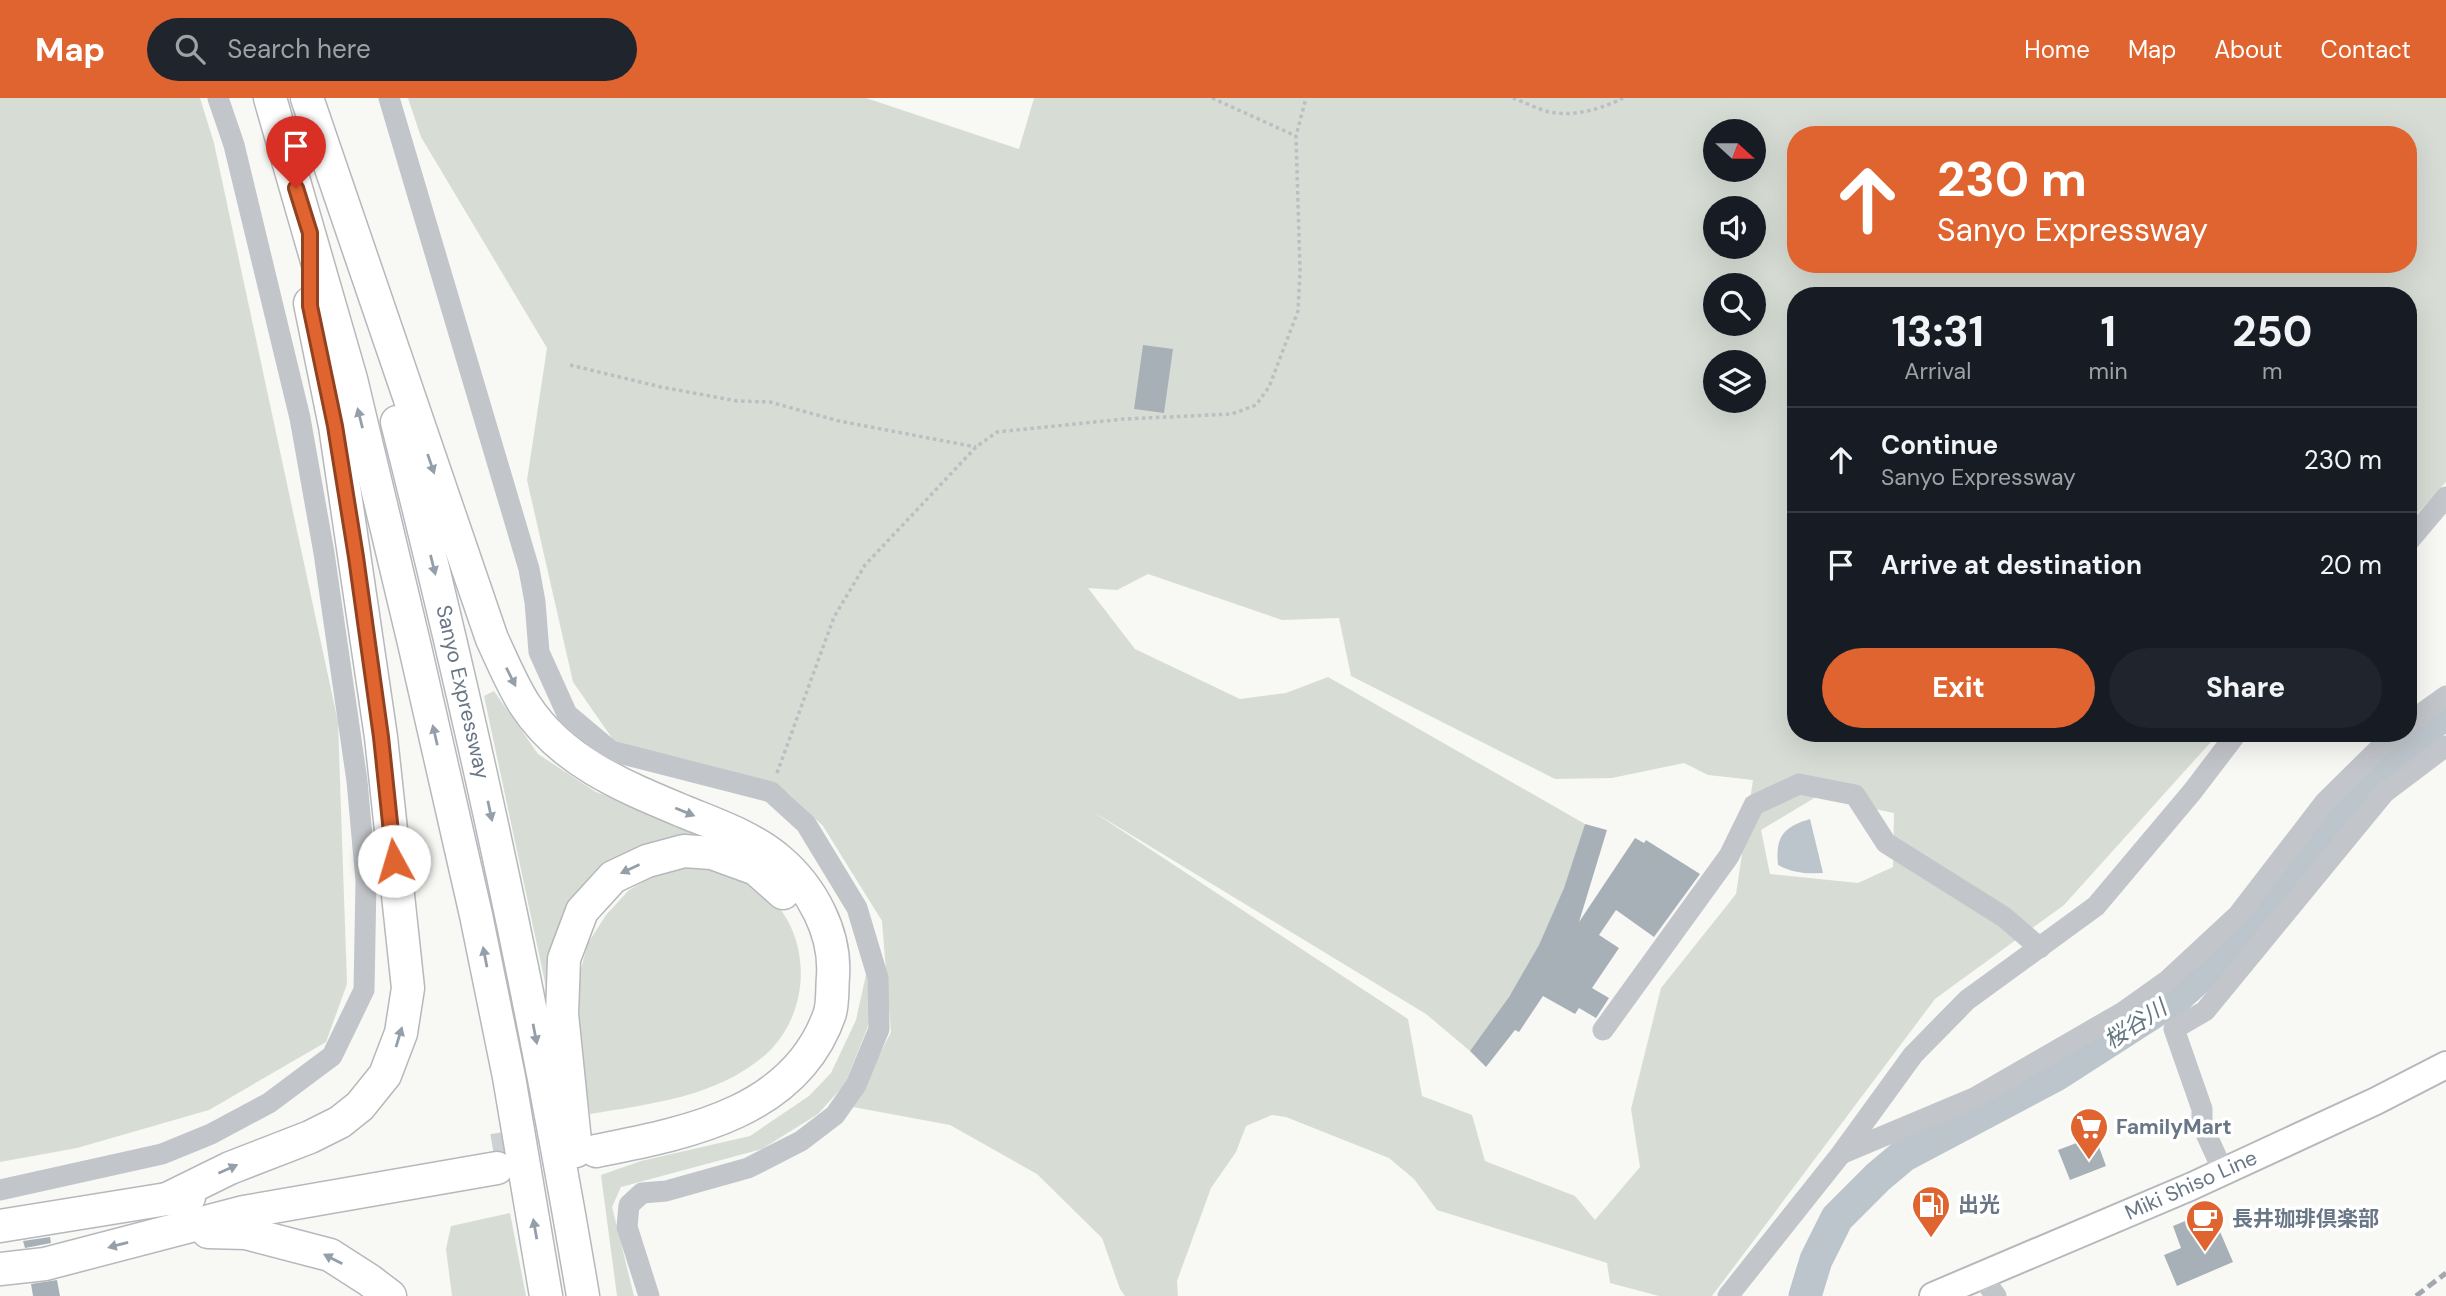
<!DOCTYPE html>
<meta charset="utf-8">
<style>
:root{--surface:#171b24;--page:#20242c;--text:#f1f3f6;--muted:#9ea1a6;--line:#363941;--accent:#df642f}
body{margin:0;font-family:"DM Sans","Noto Sans JP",sans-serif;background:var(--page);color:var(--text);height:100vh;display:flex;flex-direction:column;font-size:26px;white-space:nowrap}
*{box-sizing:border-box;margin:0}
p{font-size:23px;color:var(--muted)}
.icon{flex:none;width:38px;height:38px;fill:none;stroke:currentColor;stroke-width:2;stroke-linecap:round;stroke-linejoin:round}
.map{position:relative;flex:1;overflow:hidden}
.details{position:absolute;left:1787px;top:189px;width:630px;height:455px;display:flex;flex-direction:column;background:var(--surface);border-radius:28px;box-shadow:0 7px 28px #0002}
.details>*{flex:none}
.guide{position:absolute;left:1787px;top:28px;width:630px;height:147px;border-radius:28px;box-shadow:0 7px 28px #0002;background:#df642f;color:#fff;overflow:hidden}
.needle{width:46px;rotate:111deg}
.fabs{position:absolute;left:1703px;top:21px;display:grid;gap:14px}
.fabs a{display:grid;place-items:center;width:63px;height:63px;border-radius:50%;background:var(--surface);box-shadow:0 7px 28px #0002;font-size:35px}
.pin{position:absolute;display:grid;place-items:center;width:60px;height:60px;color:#fff;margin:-72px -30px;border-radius:50% 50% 50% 0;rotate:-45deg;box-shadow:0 0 7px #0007}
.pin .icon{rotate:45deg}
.me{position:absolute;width:77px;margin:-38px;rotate:354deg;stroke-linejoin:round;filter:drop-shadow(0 0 5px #0008)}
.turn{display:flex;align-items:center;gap:24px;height:147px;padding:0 35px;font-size:32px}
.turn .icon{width:91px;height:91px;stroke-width:2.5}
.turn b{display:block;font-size:49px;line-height:60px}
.eta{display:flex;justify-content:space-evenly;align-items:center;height:119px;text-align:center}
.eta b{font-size:42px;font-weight:800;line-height:49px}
.primary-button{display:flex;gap:14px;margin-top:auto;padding:14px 35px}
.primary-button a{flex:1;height:80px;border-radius:42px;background:var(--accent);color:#fff;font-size:28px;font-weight:800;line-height:80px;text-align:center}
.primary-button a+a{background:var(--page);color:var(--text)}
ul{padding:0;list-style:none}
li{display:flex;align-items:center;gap:21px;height:105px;padding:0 35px;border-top:2px solid var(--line)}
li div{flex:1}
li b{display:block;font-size:26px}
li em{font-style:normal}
header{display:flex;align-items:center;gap:42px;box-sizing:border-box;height:98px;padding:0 35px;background:var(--accent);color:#fff}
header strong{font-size:33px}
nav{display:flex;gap:38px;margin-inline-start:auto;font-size:24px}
.search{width:490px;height:63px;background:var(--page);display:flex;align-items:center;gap:18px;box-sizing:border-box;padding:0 24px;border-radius:38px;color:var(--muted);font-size:26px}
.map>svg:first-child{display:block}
.green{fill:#d7ddd5;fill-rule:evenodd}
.water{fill:#bcc5cb}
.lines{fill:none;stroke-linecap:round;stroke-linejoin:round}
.river{stroke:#bcc5cb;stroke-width:33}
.building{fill:#a8b0b7}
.highway-tunnel{stroke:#cdd1d4;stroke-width:32;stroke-dasharray:32 16;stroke-linecap:butt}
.major-casing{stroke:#b5b9bd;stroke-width:30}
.highway-casing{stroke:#b5b8bc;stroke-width:35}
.path{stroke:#bcbec1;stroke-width:3.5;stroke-dasharray:3.5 3.5;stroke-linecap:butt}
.minor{stroke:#c2c5c9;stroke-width:21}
.major{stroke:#fff;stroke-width:26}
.highway{stroke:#fff;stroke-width:32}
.rail{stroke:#a3a8af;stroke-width:5;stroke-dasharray:10 5;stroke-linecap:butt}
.oneway{fill:#959faa}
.route-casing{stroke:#91411f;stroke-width:18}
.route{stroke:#df642f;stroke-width:12}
.labels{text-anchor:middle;stroke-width:7;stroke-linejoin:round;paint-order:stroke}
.street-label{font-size:21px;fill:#687686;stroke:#fff}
.poi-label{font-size:21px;font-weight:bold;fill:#687686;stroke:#fff;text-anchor:start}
.water-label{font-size:23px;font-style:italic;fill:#637781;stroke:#fff}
</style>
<header>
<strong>Map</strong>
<div class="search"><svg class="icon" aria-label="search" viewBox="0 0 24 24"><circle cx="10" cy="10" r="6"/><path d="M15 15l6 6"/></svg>Search here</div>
<nav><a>Home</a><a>Map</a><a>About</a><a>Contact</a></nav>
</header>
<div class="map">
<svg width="2446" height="1198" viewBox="0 0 2446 1198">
<rect width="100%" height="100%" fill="#f8f8f5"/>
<!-- green -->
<g class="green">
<polygon points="0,0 200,0 214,45 338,624 347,886 326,944 209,1012 77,1050 0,1064"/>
<path d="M408,0H866L1019,51L1034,0H2446V384L2408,426V198H1796V635H2219L2064,807L1935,901L1712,1198H1659L1610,1185L1607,1165L1437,1112L1414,1081L1389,1060L1286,1019L1272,1017L1246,1028L1236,1054L1211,1090L1177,1183L1178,1198H1125L1120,1191L1102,1140L1037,1076L950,1027L853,1009L891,934L882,823L823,728L788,695L614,643L573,584L527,382L547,250L421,39ZM1715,33H1754V72H1715ZM1796,37H2408V166H1796ZM1715,110H1754V149H1715ZM1715,187H1754V226H1715ZM1715,264H1754V303H1715ZM1148,476L1282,522L1339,520L1351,578L1555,681L1612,680L1684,665L1708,677L1753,682L1736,796L1661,890L1631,1011L1640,1069L1595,1122L1575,1098L1485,1063L1472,1017L1422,998L1408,921L1092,713L1426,916L1470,953C1496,920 1519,886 1539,848C1559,810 1572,768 1585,726L1328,579L1286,595L1240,601L1135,551L1088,490L1117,492ZM1816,699L1894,715L1893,769L1858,785L1770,776L1761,732Z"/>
<polygon points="494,593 538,656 596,694 734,744 598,777 550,908 484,598"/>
<path d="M690,769C711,770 731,774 751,785C813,821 817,912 764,958C716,999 650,1006 590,1016L580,941L579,878L588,845L606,817L629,792L657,776Z"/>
<polygon points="867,872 870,923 845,986 818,1016 762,1051 621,1089 612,1109 634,1198 617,1198 601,1077 641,1063 750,1038 809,998 831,975 856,922"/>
<polygon points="510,1115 526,1198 452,1198 446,1151 451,1128"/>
</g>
<!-- water -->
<path class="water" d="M1810,721L1823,775C1806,776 1793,775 1778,767C1775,738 1784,729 1810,721Z"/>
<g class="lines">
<!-- river -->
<polyline class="river" points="1805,1198 1816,1162 1837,1120 1878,1079 1903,1058 2054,978 2177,899 2251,832 2356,698 2434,624 2446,616"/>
</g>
<!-- building -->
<g class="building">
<polygon points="1143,247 1173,251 1164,315 1134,311"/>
<polygon points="1585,726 1607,732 1579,824 1635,740 1644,745 1646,742 1700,776 1654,839 1616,812 1599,837 1619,850 1592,890 1609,900 1596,920 1579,910 1575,916 1543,898 1519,934 1515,932 1486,969 1470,953 1509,899 1539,847 1564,790"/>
<polygon points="2095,1038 2106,1068 2070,1082 2058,1052"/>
<polygon points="2195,1119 2199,1129 2215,1122 2233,1164 2177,1188 2164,1157 2181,1150 2173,1128"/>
<polygon points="50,1139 51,1145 25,1150 23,1143"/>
<polygon points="57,1182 60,1198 33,1198 31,1186"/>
</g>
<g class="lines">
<!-- highway-tunnel -->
<polyline class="highway-tunnel" points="493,1052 591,1036"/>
<defs>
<polyline id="major" points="1933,1198 2190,1089 2376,1003 2446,967"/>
<g id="highway">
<polyline points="270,0 351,281 414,545 476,817 509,979 546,1198"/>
<path d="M307,0L492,541C502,562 512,587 525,607C562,664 625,689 685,714C717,727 752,739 779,762C812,790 836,835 833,878C832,890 833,904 830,915C796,1015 687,1035 596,1053"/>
<path d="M397,324C470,613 534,904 583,1198"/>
<polyline points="576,1053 562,916 564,861 582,813 613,779 647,763 684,753 712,755 756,771 783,795"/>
<polyline points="167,1101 230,1070 310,1039 340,1024 360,1008 385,977 401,935 408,890 381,639 335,328 310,205"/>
<polyline points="0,1128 167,1101 189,1099"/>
<polyline points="208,1134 246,1135 330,1157 369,1182 390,1198"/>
<polyline points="0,1171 45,1166 244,1114 497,1070"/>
</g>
</defs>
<!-- major casing -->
<use href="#major" class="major-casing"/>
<!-- highway casing -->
<use href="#highway" class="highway-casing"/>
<!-- path -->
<g class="path">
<polyline points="1212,0 1296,38"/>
<path d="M1513,0C1524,4 1537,11 1549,14C1573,19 1602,11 1623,0"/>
<polyline points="570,267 661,289 737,303 770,304 839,323 976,349"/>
<polyline points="777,675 834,519 865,467 976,349 997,334 1124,321 1232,316 1256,307 1269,289 1298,213 1300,173 1296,38 1306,0"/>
</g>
<!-- minor -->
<g class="minor">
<polyline points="389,0 529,471 535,504 539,554 567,616 611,653 771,694 806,726 857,810 878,880 879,931 856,987 835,1017 801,1043 748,1070 666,1093 642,1095 629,1107 627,1129 649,1198"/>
<polyline points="2408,444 2446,399"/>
<polyline points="2408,625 2446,598"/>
<polyline points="1603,932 1729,758 1754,707 1799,686 1855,697 1886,745 2004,819 2040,850"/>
<polyline points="1843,1055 1974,1000 2123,914 2168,882 2238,817 2325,704 2395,635"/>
<polyline points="2223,1073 2202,1027 2202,1011 2174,931 2205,913 2384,695 2446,648"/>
<polyline points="0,1092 162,1056 211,1036 269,1005 332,958 364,892 366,783 357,683 324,455 300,320 234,47 218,0"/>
<polyline points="1981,1178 1996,1198"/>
<polyline points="1728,1198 1841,1056 1913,957 1967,902 2096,808 2192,694 2237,635"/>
</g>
<!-- major -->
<use href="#major" class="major"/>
<!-- highway -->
<use href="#highway" class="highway"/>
<!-- rail -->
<polyline class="rail" points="2416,1198 2446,1175"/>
</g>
<!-- one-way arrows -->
<defs><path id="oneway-solid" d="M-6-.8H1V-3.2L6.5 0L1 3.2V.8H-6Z" transform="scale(1.75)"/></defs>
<g class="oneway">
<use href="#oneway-solid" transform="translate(360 320) rotate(-104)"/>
<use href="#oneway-solid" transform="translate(431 366) rotate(71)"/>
<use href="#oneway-solid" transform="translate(433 467) rotate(76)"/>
<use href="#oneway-solid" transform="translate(511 579) rotate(63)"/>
<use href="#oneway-solid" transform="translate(435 637) rotate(-103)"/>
<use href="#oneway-solid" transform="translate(490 713) rotate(78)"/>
<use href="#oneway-solid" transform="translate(685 714) rotate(22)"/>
<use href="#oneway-solid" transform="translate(630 771) rotate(155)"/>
<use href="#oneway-solid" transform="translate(485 859) rotate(-101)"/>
<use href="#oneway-solid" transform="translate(535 936) rotate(79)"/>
<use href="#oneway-solid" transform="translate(399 939) rotate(-73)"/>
<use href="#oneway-solid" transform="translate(228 1071) rotate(-24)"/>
<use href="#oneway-solid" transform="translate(535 1131) rotate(-100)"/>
<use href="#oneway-solid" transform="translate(118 1147) rotate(165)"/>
<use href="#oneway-solid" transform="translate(333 1161) rotate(-153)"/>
</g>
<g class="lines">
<defs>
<polyline id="route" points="296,90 310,135 310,208 335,328 356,459 381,639 394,763"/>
</defs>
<!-- route casing -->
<use href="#route" class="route-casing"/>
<!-- route -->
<use href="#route" class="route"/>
</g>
<!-- icons -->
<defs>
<symbol id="supermarket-pin" viewBox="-11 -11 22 30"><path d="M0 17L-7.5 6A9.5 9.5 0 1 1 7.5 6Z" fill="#df642f" stroke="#fff"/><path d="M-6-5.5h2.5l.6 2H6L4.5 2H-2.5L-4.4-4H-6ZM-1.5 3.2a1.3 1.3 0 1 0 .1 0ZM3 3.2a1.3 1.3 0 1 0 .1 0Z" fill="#fff"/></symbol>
<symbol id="fuel-pin" viewBox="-11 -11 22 30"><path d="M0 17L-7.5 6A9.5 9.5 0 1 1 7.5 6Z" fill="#df642f" stroke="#fff"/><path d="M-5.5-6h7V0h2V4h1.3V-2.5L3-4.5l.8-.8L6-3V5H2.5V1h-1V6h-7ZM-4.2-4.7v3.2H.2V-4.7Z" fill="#fff"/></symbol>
<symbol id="cafe-pin" viewBox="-11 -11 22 30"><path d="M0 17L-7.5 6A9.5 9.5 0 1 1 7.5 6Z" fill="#df642f" stroke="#fff"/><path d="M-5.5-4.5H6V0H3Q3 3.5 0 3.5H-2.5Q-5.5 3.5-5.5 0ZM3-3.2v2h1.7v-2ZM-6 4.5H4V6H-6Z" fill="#fff"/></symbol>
</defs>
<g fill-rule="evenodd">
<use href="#supermarket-pin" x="2067" y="1007" width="44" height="60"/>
<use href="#fuel-pin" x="1909" y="1085" width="44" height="60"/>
<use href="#cafe-pin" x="2183" y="1099" width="44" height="60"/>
</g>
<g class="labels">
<!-- street labels -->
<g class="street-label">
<text transform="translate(463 594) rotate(77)" y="7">Sanyo Expressway</text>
<text transform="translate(2191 1087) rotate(-24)" y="7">Miki Shiso Line</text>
</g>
<!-- poi labels -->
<g class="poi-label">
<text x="2116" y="1036">FamilyMart</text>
<text x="1958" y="1114">出光</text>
<text x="2232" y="1128">長井珈琲倶楽部</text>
</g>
<!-- water labels -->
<g class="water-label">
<text transform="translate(2135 926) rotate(-33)" y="8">桜谷川</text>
</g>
</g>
</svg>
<div class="fabs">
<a><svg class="needle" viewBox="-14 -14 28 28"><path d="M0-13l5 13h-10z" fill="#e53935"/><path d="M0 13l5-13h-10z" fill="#9ea1a6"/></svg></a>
<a><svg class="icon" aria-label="sound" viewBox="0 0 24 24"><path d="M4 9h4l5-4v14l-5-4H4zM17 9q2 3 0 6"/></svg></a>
<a><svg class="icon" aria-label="search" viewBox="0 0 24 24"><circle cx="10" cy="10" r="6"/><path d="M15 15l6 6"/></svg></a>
<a><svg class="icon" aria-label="layers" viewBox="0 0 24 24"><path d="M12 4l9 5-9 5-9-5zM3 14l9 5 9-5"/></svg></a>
</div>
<div class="pin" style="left:296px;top:90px;background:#d93025"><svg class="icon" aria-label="arrive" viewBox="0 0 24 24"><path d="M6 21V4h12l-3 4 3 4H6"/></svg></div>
<svg class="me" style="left:394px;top:763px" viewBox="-20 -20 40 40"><circle r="19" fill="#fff"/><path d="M0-13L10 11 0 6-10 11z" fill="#df642f"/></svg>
<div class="guide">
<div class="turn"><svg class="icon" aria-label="ahead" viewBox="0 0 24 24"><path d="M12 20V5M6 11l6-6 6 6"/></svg><div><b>230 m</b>Sanyo Expressway</div></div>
</div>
<section class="details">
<div class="eta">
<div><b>13:31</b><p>Arrival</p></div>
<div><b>1</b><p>min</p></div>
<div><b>250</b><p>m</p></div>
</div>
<ul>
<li><svg class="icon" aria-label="ahead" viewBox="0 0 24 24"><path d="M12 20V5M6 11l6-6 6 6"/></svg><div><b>Continue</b><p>Sanyo Expressway</p></div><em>230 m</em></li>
<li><svg class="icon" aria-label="arrive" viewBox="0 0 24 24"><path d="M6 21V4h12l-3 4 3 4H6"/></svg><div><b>Arrive at destination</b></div><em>20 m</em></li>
</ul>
<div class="primary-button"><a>Exit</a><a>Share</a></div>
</section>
</div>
